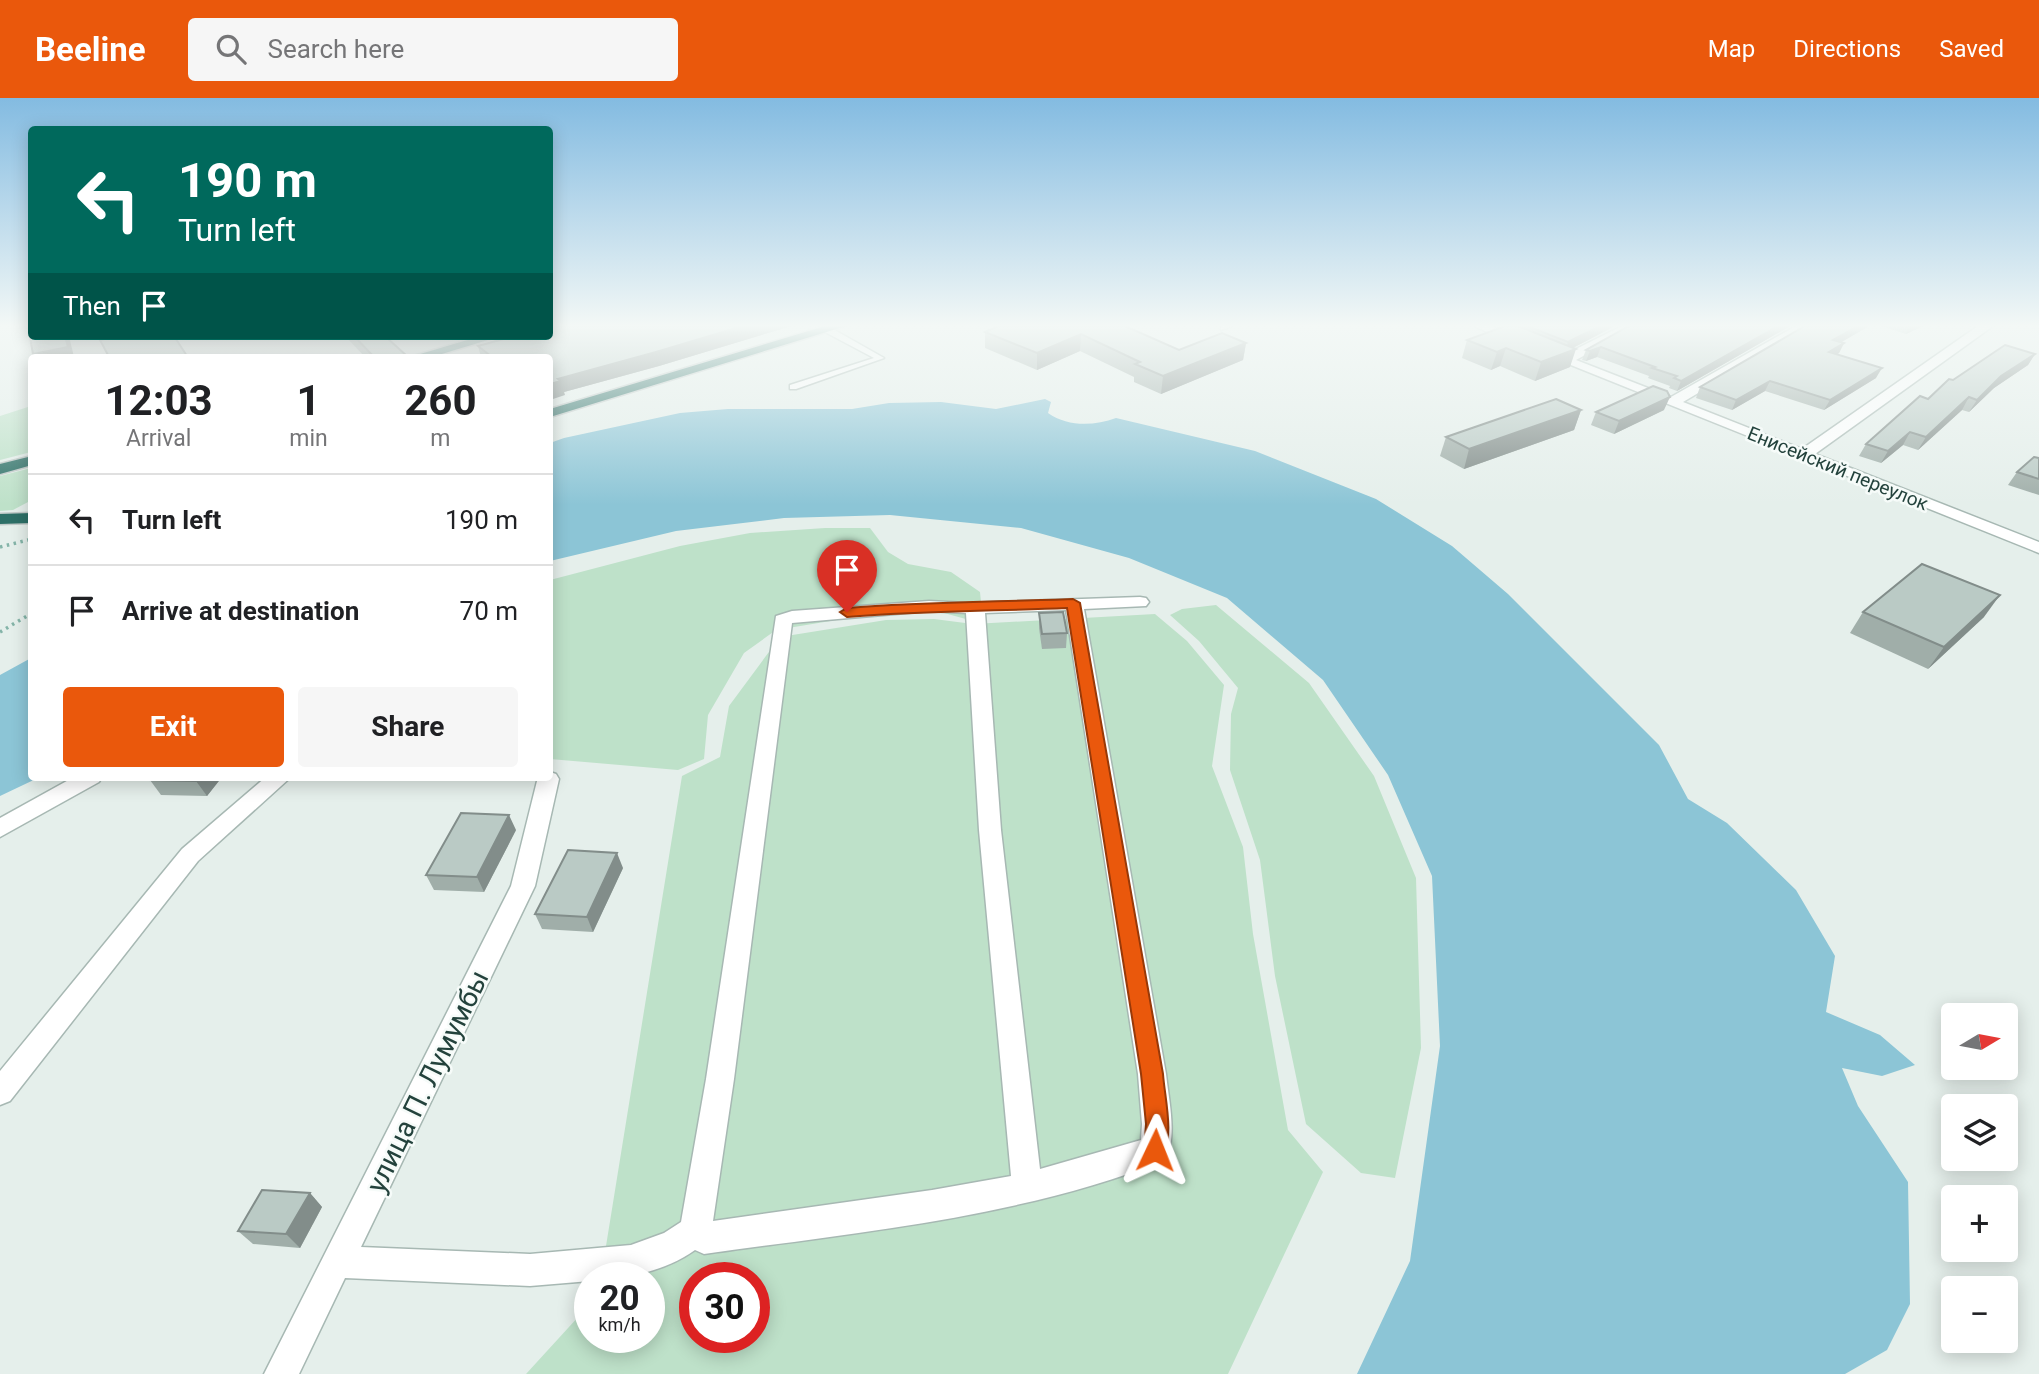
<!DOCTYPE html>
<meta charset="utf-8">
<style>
:root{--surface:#fff;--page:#f6f6f6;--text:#202124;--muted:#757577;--line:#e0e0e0;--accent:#ea580c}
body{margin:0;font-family:Roboto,sans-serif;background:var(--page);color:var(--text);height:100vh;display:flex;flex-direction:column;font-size:26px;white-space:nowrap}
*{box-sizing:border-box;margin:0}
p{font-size:23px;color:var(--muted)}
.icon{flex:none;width:38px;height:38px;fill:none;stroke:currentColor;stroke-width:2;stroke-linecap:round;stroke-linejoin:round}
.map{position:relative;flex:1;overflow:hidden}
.sheet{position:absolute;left:28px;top:256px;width:525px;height:427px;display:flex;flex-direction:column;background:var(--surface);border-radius:7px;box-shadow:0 4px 18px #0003}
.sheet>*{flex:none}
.top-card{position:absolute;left:28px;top:28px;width:525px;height:214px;border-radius:7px;box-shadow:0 4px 18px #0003;background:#00695c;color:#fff;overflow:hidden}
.needle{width:46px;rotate:80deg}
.tools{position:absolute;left:1941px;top:905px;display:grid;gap:14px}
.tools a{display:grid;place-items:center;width:77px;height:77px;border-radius:7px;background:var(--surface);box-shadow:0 4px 18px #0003;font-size:35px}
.speed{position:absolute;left:574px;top:1164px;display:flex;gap:14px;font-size:35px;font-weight:700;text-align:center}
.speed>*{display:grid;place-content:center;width:91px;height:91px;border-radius:50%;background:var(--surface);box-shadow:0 4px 18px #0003;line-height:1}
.speed small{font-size:18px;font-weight:400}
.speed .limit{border:10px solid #d22;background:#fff;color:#111}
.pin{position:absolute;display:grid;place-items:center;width:60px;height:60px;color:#fff;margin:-72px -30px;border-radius:50% 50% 50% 0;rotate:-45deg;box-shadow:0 0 7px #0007}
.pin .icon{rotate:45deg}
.me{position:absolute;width:77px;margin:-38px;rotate:2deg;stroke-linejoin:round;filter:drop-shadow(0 0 5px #0008)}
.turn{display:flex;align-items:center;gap:24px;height:147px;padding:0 35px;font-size:32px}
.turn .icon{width:91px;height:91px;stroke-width:2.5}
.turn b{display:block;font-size:49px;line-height:60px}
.then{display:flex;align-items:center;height:66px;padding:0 35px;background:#0003;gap:14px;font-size:26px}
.eta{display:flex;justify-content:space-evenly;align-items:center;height:119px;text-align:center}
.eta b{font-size:42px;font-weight:700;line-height:49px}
.cta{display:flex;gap:14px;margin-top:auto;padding:14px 35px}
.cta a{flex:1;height:80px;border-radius:7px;background:var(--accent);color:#fff;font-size:28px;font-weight:700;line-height:80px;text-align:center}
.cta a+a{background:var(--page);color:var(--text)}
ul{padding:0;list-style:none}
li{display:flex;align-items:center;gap:21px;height:91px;padding:0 35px;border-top:2px solid var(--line)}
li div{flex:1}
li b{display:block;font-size:26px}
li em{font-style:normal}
header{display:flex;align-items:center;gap:42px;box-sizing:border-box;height:98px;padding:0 35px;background:var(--accent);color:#fff}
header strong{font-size:33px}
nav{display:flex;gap:38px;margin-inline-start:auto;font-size:24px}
.search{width:490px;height:63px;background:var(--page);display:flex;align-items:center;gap:18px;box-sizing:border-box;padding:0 24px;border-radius:7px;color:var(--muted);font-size:26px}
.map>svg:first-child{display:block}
.green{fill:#bee1c9;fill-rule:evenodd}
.water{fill:#8cc5d6}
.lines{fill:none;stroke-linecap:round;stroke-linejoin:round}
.lane-casing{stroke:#a7b8b3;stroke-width:3}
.street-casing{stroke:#a7b8b3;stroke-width:3}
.highway-casing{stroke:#c1cac8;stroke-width:3}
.path{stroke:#84b4a8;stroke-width:3.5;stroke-dasharray:2.5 4.5;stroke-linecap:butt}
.lane{fill:#fff;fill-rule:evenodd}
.street{fill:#fff;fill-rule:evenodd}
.highway{fill:#2d7067;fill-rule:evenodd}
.wall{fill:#a0aea9}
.shaded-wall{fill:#828d8a}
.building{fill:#bacac5;stroke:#828d8a;stroke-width:2}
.route{fill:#ea580c;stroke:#983908;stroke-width:2}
.labels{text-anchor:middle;stroke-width:5;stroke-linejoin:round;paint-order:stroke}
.far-street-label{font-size:19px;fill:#23423c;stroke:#f6fbf9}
.near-street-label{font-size:28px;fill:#23423c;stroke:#f6fbf9}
</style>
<header>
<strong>Beeline</strong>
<div class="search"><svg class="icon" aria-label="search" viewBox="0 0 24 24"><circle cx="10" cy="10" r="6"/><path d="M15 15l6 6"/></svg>Search here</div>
<nav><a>Map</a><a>Directions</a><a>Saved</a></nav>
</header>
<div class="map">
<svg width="2039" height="1276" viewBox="0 0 2039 1276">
<rect width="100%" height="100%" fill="#e5efeb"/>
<!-- green -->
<g class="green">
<polygon points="31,308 31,354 0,362 0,318"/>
<polygon points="31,370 31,393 28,404 13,412 0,413 0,378"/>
<polygon points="825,430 870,430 888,454 908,466 951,474 980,494 982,515 973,523 944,515 885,514 776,532 744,555 708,617 704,661 678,672 550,661 550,482 680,448 750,435"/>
<polygon points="1216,507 1309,585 1374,678 1416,780 1421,950 1395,1080 1361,1075 1306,1026 1275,878 1260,762 1230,672 1231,616 1238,590 1199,543 1170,517 1182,511"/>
<path d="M1155,516L1187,543L1224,587L1212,668L1243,749L1253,836L1288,1032L1323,1074L1228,1276H526L590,1206V1239H649V1180L601,1179L682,678L720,659L729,608L780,539L886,522L934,521L973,526ZM695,1180H754V1239H695Z"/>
</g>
<!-- water -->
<g class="water">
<path d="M1045,301L1051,304L1048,315C1068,329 1094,328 1116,320L1255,353L1376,401L1452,448L1508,496L1659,647L1688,701L1727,725L1796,792L1835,858L1826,914L1880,937L1915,967L1882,978L1842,970L1858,1008L1908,1084L1910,1206L1887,1252L1845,1276H1357L1410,1163L1440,948L1432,778L1388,677L1323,582L1227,500L1129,460L1021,430L890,417L784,420L676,433L550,463V345L564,340L680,315L728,311H852L889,305L941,304L996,311Z"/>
<polygon points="31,560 32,679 40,679 0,698 0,577"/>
</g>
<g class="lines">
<defs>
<g id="lane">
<polygon points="1221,228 1232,228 1221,232"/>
<polygon points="825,230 831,230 884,260 796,291 790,291 790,287 874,260 825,234"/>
</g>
<g id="street">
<polygon points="1474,228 1492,228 1523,243 1521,246 1513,246"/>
<polygon points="1622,228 1638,228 1576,262 1671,299 1796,228 1812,228 1683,304 1802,351 1978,228 1993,228 1815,356 2039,444 2039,455 1541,255 1547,251 1564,257"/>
<path d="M1140,499L1146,500L1149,504L1146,508L1084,511L1166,976C1169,1004 1177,1036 1166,1062C1019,1120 859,1134 704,1156L695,1152C662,1175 628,1180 590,1180V1183L530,1188L345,1180L299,1276H264L511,788L538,679H550V674L556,676L559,681L535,788L361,1149L530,1156L631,1147L664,1135L681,1124L706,981L776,518L792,513L929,503L967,505ZM1066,512L1138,976L1142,1026L1141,1042L1040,1071L1001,732L985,515ZM929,513L966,515L979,732L1011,1078L932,1092L713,1123L734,981L792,525Z"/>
<polygon points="74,679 102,679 99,684 0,739 0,720"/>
<polygon points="266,679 291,679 198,763 10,1003 0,1007 0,973 182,751"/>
</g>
<g id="highway">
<polygon points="825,228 846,228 550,319 550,311"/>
<polygon points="481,238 501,238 432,259 410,259"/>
<polygon points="32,358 32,367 0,376 0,366"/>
<polygon points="32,415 32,425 0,426 0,416"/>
</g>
</defs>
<!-- lane casing -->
<use href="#lane" class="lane-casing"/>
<!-- street casing -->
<use href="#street" class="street-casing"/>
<!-- highway casing -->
<use href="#highway" class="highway-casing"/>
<!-- path -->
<g class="path">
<polyline points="0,449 32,441"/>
<polyline points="0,534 32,515"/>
</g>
<!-- lane -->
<use href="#lane" class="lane"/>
<!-- street -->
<use href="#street" class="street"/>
<!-- highway -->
<use href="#highway" class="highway"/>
</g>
<!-- wall -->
<g class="wall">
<polygon points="550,228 791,228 659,268 564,294 565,297 550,259 481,259 478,248"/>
<polygon points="1125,228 1179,252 1246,245 1243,262 1161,296 1134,284 1134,279 1080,253 1037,272 985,250 985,234"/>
<polygon points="1505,228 1615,228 1573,250 1570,269 1535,283 1500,268 1491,272 1462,260 1467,242"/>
<polygon points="1629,228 1790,228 1677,293 1669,290 1670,288 1648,280 1649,278 1597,259 1586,263 1582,262 1586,252"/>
<polygon points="1805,228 1869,228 1841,244 1844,245 1839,255 1837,256 1876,280 1824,312 1765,293 1732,312 1696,300 1700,289"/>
<polygon points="1881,228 1923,228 1906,236"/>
<polygon points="345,238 385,238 408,259 365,259"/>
<polygon points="2035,256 2028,267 1994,290 1969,314 1962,312 1918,352 1903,347 1881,365 1859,358 1866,346 1928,301"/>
<polygon points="1581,312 1574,332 1464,371 1440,358 1446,339"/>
<polygon points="1664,312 1614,336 1591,327 1596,314"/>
<polygon points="2039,360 2039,397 2008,387 2017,374"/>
<polygon points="1863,514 1984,519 1928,571 1850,535"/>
<polygon points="1039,515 1067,535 1066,550 1042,551 1039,530"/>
<polygon points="222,679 207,698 161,697 150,682"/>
<polygon points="516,732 484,794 434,792 426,777"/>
<polygon points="623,770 593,834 542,831 535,816"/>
<polygon points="310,1095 322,1109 300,1150 253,1146 238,1133"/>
</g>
<!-- shaded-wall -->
<g class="shaded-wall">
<polygon points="743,228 791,228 659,268 564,294 565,297 550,302 550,286 558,281"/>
<polygon points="1600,228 1615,228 1565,254 1568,244"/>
<polygon points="1778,228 1790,228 1677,293 1681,283"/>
<polygon points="1858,228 1869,228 1828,252 1833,242"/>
<polygon points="1911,228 1923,228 1906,236"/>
<polygon points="1081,236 1080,253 1037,272 1037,255"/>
<polygon points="65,238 69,238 74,259 35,259 33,256"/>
<polygon points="1246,245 1243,262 1161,296 1163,278"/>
<polygon points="1844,245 1839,255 1824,263 1829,254"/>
<polygon points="1601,249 1597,259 1586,263 1590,253"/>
<polygon points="1506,250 1500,268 1491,272 1497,254"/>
<polygon points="1576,251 1570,269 1535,283 1541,264"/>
<polygon points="2035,256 2028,267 1994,290 1969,314 1977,302 2001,278"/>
<polygon points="1882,270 1876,280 1824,312 1830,302"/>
<polygon points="1770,283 1765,293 1732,312 1736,302"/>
<polygon points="1670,299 1664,312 1614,336 1619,323"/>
<polygon points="1969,299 1962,312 1918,352 1926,339"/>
<polygon points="1581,312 1574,332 1464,371 1469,351"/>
<polygon points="1910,334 1903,347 1881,365 1888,353"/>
<polygon points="2000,497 1984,519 1928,571 1944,549"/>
<polygon points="199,679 222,679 207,698 196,683"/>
<polygon points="509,717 516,732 484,794 477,779"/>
<polygon points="617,755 623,770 593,834 587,819"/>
<polygon points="310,1095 322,1109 300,1150 286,1136"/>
</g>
<!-- building -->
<g class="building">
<polygon points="28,228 32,228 32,238 65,238 68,249 33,256"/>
<polygon points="550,228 743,228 656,254 558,281 561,283 550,286 550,259 492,259 478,248 514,238 550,238"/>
<polygon points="998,228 1125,228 1179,252 1222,235 1246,245 1163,278 1135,266 1140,264 1081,236 1037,255 985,234"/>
<polygon points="1505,228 1518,228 1576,251 1541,264 1506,250 1497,254 1467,242"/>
<polygon points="1527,228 1600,228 1568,244"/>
<polygon points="1629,228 1778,228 1681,283 1674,280 1677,278 1652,270 1655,269 1601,249 1590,253 1586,252"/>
<polygon points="1805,228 1858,228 1833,242 1844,245 1829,254 1882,270 1830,302 1770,283 1736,302 1700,289"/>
<polygon points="118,238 174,238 187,258 182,259 109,259 100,242"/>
<polygon points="354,238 385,238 408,259 374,259"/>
<polygon points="2005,247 2035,256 2001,278 1977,302 1969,299 1926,339 1910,334 1888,353 1866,346 1920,298 1928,301 1949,281 1953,282"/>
<polygon points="1653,288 1667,293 1670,299 1619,323 1596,314"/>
<polygon points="1556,301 1581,312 1469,351 1446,339"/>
<polygon points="2034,359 2039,360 2039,381 2017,374"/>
<polygon points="1922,466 2000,497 1944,549 1863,514"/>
<polygon points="1063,514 1067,535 1042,536 1039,515"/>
<polygon points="152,679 199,679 196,683 150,682"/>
<polygon points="461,715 509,717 477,779 426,777"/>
<polygon points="568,752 617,755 587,819 535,816"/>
<polygon points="262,1092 310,1095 286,1136 238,1133"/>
</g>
<!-- sky -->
<linearGradient id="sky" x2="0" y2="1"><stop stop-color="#83bbe1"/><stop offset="0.56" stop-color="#f3f8f6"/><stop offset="1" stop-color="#f3f8f6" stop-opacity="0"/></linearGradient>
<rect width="2039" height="407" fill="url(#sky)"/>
<!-- route -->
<path class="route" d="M1073,501L1080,505L1163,976C1165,1002 1174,1035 1163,1060L1155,1063L1147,1060L1144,1052L1146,1026L1141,976L1067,510C993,513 920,513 847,519L840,514L847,510C922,504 998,504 1073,501Z"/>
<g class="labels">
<!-- far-street labels -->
<g class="far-street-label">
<text transform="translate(1838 370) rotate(22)" y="7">Енисейский переулок</text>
</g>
<!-- near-street labels -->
<g class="near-street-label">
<text transform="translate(427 983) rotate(-64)" y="10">улица П. Лумумбы</text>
</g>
</g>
</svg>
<div class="tools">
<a><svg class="needle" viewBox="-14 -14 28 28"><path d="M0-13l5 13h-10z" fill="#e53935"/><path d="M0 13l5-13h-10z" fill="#757577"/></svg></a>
<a><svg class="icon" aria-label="layers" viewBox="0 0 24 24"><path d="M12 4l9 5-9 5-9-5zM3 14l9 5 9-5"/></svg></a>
<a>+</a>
<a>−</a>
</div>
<div class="speed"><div>20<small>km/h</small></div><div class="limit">30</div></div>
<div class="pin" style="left:847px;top:514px;background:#d93025"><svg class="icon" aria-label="arrive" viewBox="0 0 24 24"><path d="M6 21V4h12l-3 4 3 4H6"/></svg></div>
<svg class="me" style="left:1155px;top:1052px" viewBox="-20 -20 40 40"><path d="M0-17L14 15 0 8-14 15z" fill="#ea580c" stroke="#fff" stroke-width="4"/></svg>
<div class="top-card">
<div class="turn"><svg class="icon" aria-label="left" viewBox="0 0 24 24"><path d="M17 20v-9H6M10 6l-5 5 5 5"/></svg><div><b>190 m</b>Turn left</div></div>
<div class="then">Then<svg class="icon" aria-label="arrive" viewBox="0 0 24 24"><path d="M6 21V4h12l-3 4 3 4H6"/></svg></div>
</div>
<section class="sheet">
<div class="eta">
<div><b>12:03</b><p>Arrival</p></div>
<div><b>1</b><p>min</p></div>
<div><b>260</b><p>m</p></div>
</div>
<ul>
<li><svg class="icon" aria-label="left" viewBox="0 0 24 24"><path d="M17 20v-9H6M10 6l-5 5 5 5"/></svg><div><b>Turn left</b></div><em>190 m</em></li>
<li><svg class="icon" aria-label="arrive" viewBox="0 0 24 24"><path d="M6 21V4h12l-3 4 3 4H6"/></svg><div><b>Arrive at destination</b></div><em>70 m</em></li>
</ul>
<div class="cta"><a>Exit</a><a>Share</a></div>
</section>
</div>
